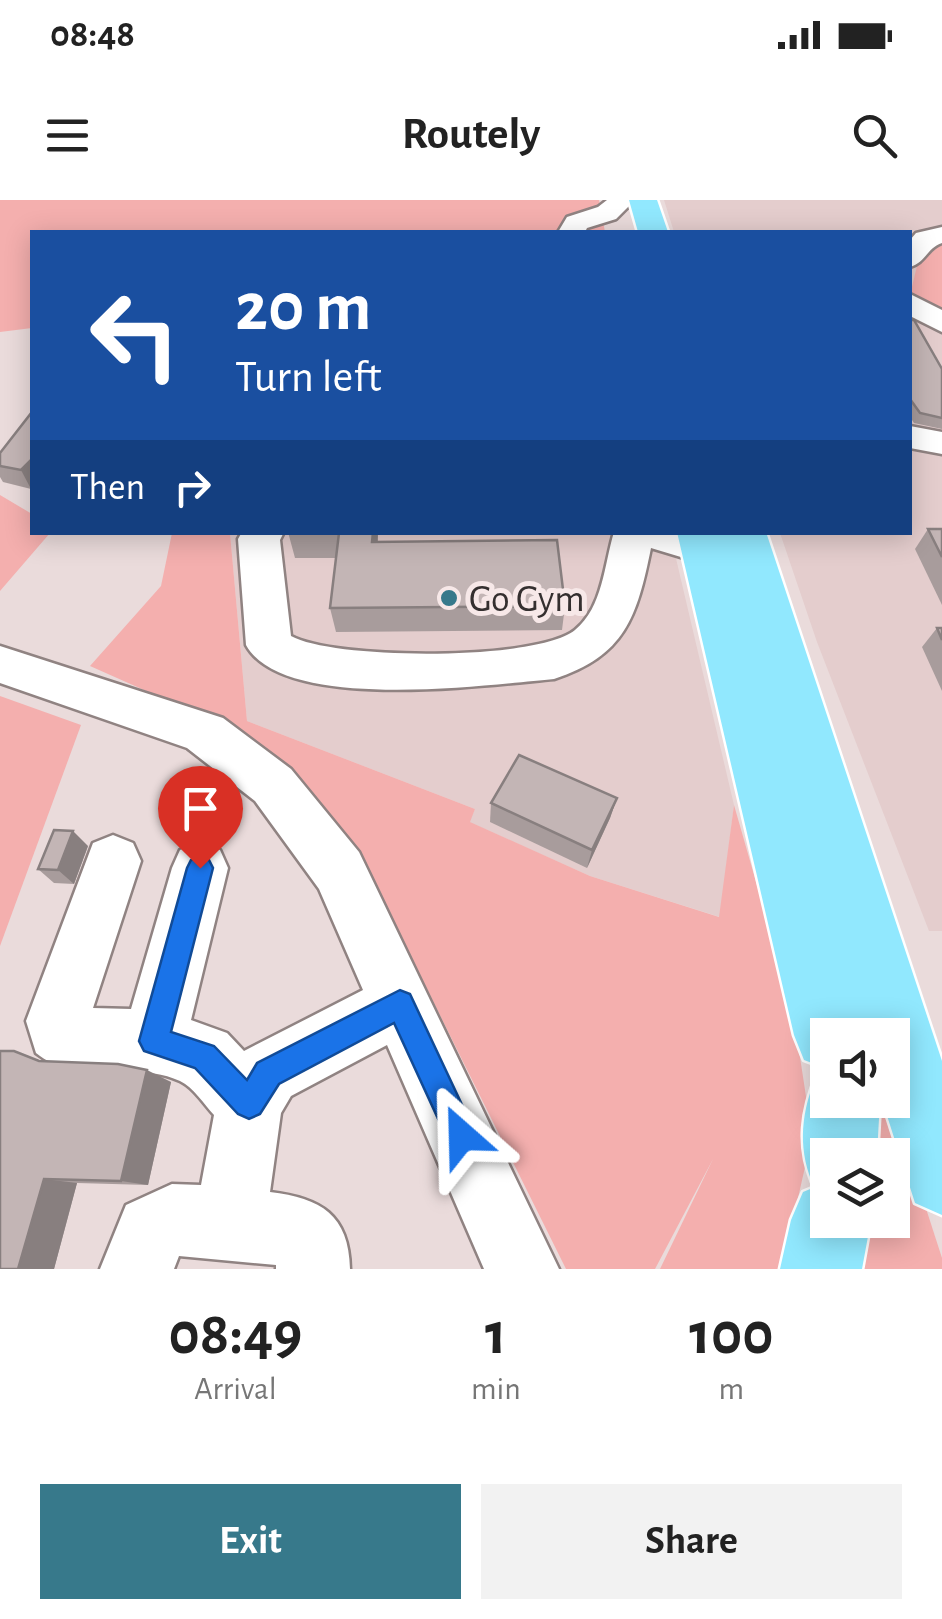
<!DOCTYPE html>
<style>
:root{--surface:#fff;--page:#f2f2f2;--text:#222;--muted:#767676;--accent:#37798b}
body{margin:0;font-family:"Alegreya Sans",sans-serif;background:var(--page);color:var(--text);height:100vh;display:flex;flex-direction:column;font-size:38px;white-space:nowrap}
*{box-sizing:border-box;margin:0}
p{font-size:32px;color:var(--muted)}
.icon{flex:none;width:55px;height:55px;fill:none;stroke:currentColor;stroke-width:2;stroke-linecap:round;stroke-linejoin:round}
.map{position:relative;height:1069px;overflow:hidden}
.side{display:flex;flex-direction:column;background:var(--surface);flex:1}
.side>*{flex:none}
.hud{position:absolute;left:30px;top:30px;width:882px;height:305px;border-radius:0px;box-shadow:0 5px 25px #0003;background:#1a4fa0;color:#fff;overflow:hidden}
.buttons{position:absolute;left:810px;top:818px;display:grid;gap:20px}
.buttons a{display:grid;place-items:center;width:100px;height:100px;border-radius:0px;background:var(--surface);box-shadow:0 5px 25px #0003;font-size:50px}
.pin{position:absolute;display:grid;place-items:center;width:85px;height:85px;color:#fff;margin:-102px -42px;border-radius:50% 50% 50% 0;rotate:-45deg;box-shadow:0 0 10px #0007}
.pin .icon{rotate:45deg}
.me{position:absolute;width:110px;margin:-55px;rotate:335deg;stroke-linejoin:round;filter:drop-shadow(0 0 8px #0008)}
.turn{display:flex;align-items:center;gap:35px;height:210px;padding:0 40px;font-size:45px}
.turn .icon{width:130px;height:130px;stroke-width:2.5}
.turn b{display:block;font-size:70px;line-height:85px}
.then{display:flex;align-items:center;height:95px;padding:0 40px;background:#0003;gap:20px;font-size:38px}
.eta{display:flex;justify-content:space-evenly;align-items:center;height:170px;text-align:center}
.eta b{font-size:60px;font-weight:700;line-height:70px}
.primary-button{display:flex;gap:20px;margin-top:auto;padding:20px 40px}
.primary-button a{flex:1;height:115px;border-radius:0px;background:var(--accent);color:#fff;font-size:40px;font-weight:700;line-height:115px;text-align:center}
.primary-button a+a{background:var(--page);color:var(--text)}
.status{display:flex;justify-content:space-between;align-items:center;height:70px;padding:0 50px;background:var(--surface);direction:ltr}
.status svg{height:28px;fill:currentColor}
header{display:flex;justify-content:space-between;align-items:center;height:130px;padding:0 40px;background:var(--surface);font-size:45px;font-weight:700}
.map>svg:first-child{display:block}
.built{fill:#e4cdcd}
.green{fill:#f4afae}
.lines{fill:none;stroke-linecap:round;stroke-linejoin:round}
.minor-casing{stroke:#908382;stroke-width:5}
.major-casing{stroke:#fff;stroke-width:5}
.minor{fill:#fff;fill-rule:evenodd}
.major{fill:#91e8fe;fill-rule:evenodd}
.wall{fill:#a89c9c}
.shaded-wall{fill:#887f7f}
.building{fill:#c3b5b5;stroke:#887f7f;stroke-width:2.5}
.route{fill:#1a73e8;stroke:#114b97;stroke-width:2.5}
.poi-dot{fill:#37798b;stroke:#f7e8e8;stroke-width:4}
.labels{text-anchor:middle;stroke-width:10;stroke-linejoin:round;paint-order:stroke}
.poi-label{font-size:38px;fill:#342f2f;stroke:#f7e8e8;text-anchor:start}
</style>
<div class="status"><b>08:48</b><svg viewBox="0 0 49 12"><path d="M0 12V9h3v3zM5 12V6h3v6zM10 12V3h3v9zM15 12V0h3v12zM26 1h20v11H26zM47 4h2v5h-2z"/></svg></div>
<header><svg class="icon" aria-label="menu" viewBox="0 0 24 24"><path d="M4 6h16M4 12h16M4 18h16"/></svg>Routely<svg class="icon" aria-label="search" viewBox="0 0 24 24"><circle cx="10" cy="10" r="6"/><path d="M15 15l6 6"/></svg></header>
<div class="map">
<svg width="942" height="1069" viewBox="0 0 942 1069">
<rect width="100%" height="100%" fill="#eadbdb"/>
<!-- built -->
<g class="built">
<polygon points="664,0 942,0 942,731 929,731 817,442 780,333 910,332 910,32 674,32"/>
<polygon points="230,333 670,333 734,605 720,717 590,676 469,622 475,609 247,521"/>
</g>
<!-- green -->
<g class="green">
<polygon points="0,0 599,0 605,32 32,32 32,128 0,132"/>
<polygon points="942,43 942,118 910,95 917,66"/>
<polygon points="0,295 32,314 32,332 50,333 0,391"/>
<polygon points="172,333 230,333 247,521 475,609 470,622 590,676 719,717 734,605 793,811 812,936 782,1069 660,1069 713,959 655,1069 566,1069 421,777 288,567 225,526 90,466 161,386"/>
<polygon points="0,496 81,525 0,746"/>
<polygon points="873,900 891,900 942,1058 942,1069 855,1069 860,1020 892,1020 892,955 868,955"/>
</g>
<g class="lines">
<defs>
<g id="minor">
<polygon points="607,0 628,0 631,4 616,19 587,28 585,32 558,32 567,17 598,7"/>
<path d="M942,27V43C928,47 925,63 910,67V40L916,33Z"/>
<polygon points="910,94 942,110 942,132 910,116"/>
<polygon points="910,226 942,232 942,254 910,248"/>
<path d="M242,332H284L280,340L291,436C334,460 537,461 575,430C603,407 604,365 614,332H694L719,340L725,350L719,360L704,364L651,348C637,417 625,456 554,479C487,485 283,513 246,445L238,339Z"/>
<path d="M0,446L223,518L291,569L359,652L559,1069H484L387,845L291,896L281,913L270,992C321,998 349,1015 350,1069H276V1065L179,1056L174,1069H100L126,1005L172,984L201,985L214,915C204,904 193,887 180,881C132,859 81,889 36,853L26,821L93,643L113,635L133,643L141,661L93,808L131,809L172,668L180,650L200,642L220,650L228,668L191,820L227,833L244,851L363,790L319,689L255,601L187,548L0,483Z"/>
</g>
<g id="major">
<polygon points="629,0 657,0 668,32 638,32"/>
<polygon points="677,332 766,332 942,861 942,1015 915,1003 882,900 892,900 892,835 828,835 828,869 804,860 794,835"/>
<path d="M828,870V900H880L877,955H828V1020H871L862,1069H780L791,1020L803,992L820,985L812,982C797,945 802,910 817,874Z"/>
</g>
</defs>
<!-- minor casing -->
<use href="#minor" class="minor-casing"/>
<!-- major casing -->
<use href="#major" class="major-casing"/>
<!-- minor -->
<use href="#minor" class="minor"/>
<!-- major -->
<use href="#major" class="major"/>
</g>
<!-- wall -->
<g class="wall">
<polygon points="910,120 942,169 942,229 914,223 910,217"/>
<polygon points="32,212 32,288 31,289 3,282 0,277 0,253"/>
<polygon points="928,329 942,329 942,405 915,349"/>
<polygon points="288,332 378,332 378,342 565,406 562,430 336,432 330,408 336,358 295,358"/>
<polygon points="937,428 942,428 942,491 922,447"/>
<polygon points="617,598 610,618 587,668 490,622 491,603"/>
<polygon points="88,646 74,684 54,683 38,669"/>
<polygon points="39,861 171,882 148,985 77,983 54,1069"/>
</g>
<!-- shaded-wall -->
<g class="shaded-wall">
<polygon points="32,259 32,288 31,289 21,270"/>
<polygon points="373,332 378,332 376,366 372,342"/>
<polygon points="617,598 610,618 587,668 592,650"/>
<polygon points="73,631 88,646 74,684 58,670"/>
<polygon points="147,870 171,882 148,985 121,981"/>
<polygon points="44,979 77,983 54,1069 18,1069"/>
</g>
<!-- building -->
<g class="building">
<polygon points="910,120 914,120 942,169 942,218 920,213 910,199"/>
<polygon points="32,212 32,259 21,270 0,266 0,253"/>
<polygon points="928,329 942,329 942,357"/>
<polygon points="288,332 373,332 372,342 557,340 565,406 330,408 339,333"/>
<polygon points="937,428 942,428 942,440"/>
<polygon points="519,555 617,598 592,650 491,603"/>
<polygon points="54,630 73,631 58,670 38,669"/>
<polygon points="0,851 14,851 39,861 118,864 147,870 121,981 44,979 18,1069 0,1069"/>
</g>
<!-- route -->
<polygon class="route" points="200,656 209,660 213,668 171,832 214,846 247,880 257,863 400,790 410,794 472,926 477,936 472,947 462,952 451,947 394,823 279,884 260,914 249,919 238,914 195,868 144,851 139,841 187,668 191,660"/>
<!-- markers -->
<circle class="poi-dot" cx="449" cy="398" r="10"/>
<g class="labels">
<!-- poi labels -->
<g class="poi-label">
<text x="469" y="411">Go Gym</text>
</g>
</g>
</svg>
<div class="buttons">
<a><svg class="icon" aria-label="sound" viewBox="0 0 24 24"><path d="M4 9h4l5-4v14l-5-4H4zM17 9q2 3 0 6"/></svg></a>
<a><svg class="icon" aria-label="layers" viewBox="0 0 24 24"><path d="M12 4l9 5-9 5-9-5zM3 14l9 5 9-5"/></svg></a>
</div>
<div class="pin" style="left:200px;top:668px;background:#d93025"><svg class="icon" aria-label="arrive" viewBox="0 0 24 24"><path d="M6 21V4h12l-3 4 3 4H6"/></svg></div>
<svg class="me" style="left:462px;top:936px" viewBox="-20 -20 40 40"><path d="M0-17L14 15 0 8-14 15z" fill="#1a73e8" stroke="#fff" stroke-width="4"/></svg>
<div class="hud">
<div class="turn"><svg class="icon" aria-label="left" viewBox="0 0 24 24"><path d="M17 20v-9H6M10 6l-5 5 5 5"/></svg><div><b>20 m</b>Turn left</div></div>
<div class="then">Then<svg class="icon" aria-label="right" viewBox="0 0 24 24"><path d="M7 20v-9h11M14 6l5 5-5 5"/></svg></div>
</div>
</div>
<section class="side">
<div class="eta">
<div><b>08:49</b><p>Arrival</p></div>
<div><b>1</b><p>min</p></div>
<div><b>100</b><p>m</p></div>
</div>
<div class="primary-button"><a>Exit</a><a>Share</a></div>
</section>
